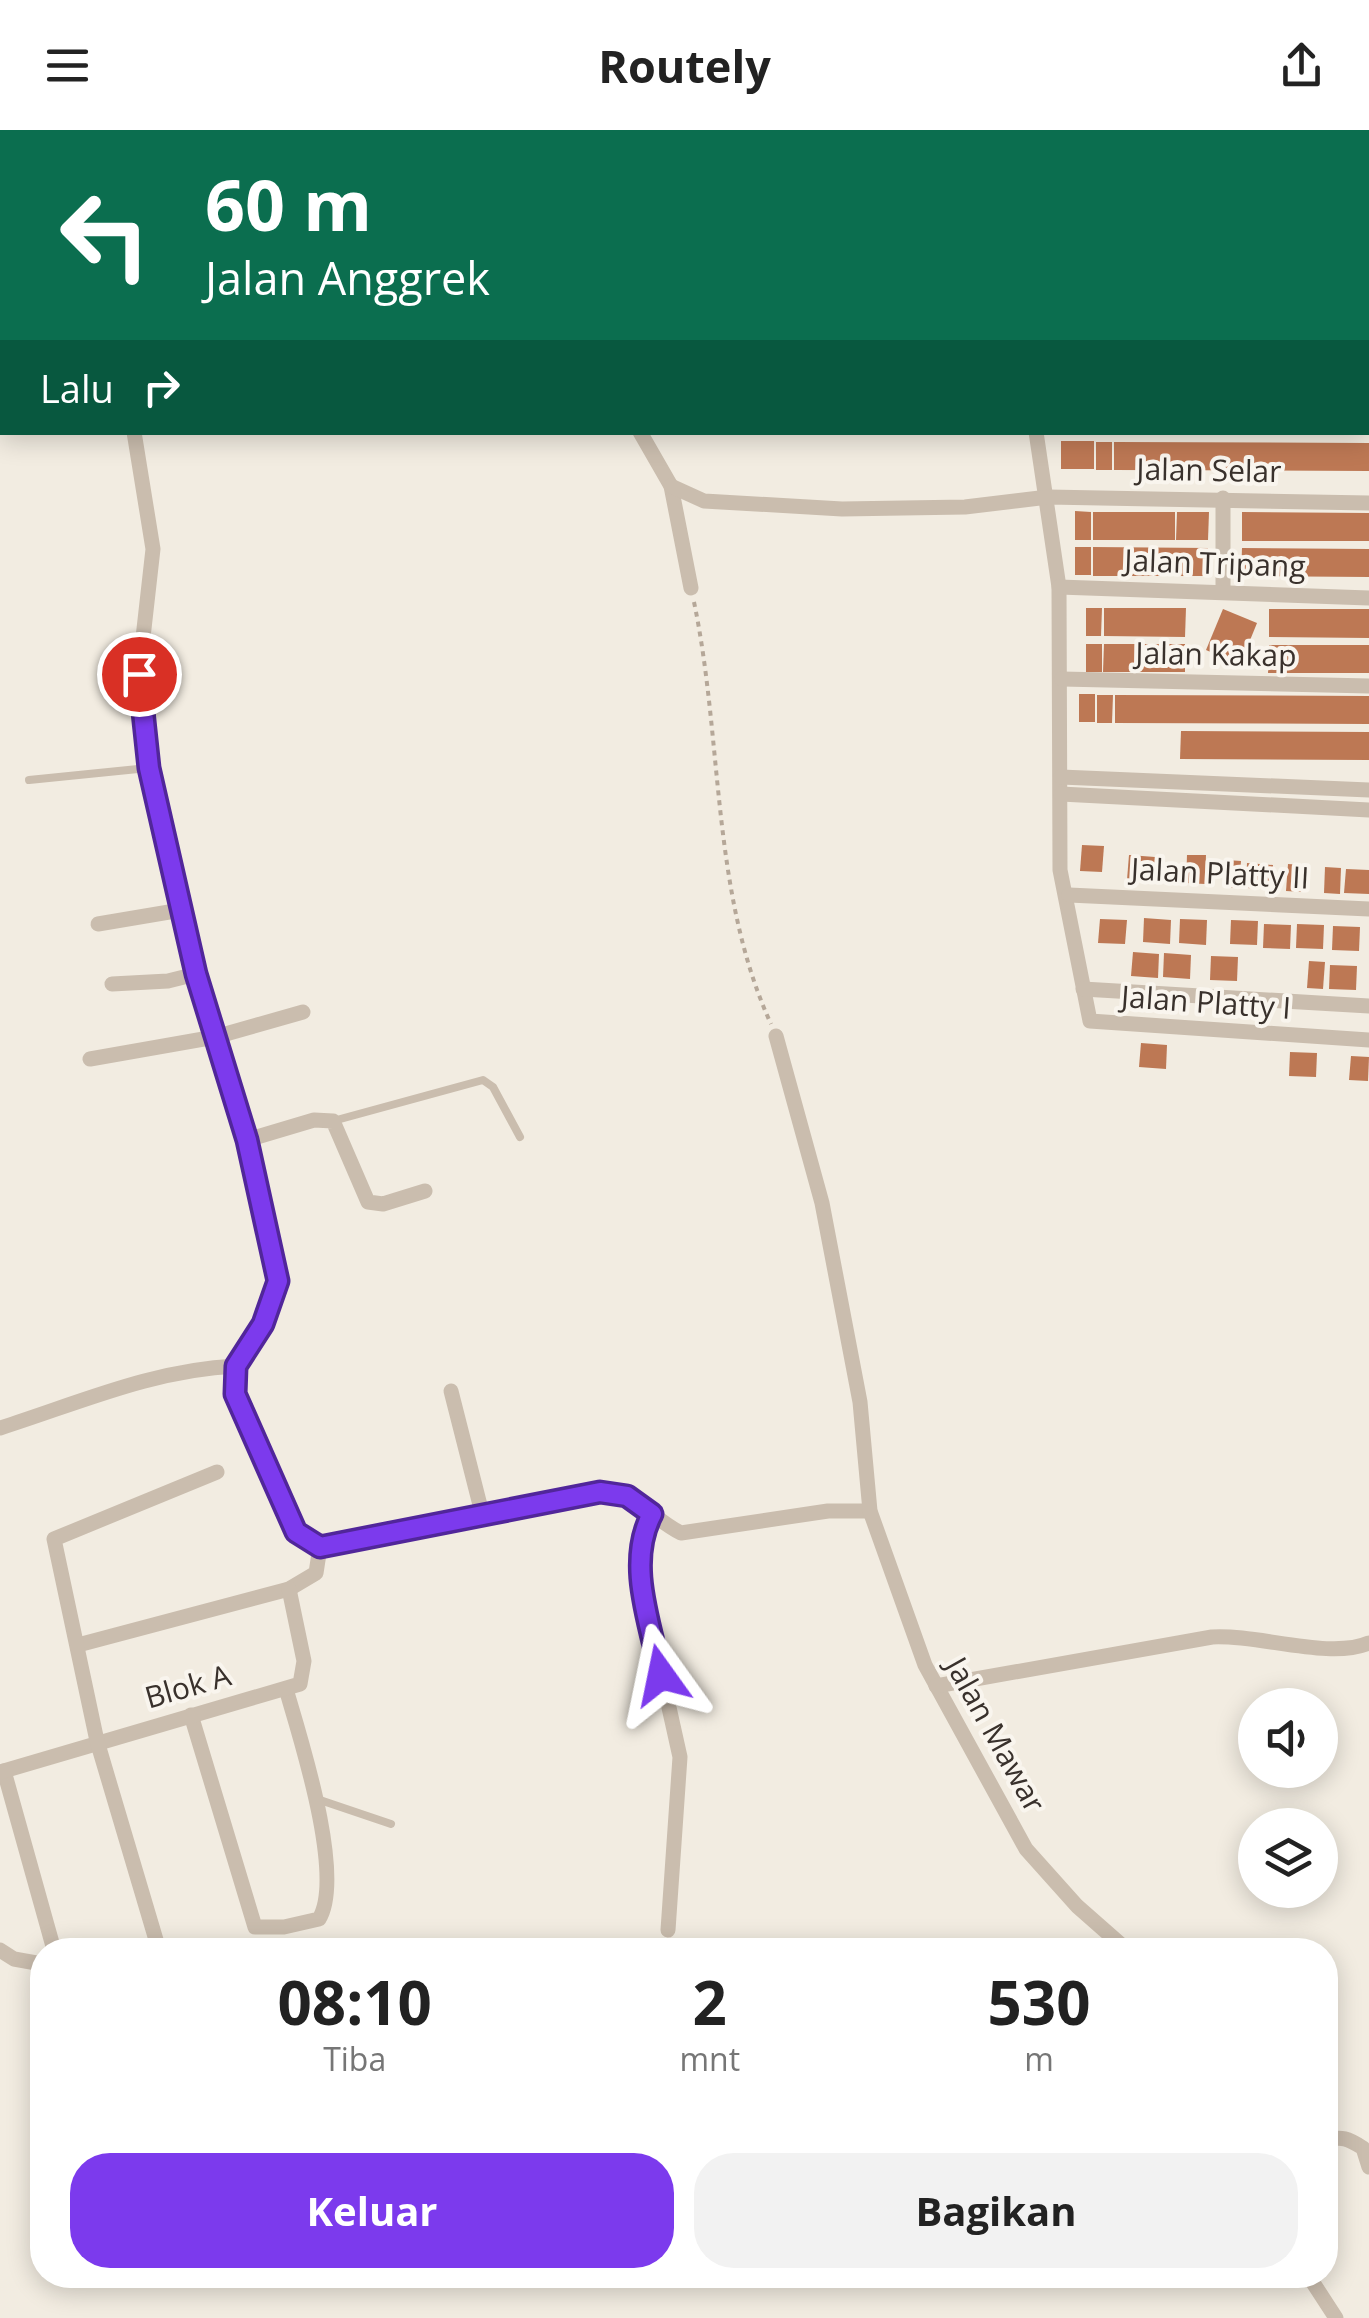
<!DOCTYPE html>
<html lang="id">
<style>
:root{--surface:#fff;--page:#f2f2f2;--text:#222;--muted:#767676;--accent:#7c3aed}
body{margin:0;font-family:"Open Sans",sans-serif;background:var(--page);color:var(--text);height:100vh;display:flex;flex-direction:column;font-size:38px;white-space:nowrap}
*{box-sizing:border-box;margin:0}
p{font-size:32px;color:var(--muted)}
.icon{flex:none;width:55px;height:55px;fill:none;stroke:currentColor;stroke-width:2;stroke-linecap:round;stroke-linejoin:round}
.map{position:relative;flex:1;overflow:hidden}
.panel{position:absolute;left:30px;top:1808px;width:1308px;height:350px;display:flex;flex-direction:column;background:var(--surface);border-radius:40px;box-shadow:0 5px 25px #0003}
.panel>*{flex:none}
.banner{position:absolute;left:0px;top:0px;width:1370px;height:305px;box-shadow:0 5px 25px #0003;background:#0b6e4f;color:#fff;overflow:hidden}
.buttons{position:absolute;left:1238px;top:1558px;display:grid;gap:20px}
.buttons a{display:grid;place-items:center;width:100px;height:100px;border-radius:50%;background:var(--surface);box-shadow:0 5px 25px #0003;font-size:50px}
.pin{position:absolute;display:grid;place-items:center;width:85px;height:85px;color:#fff;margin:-42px;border:5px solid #fff;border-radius:50%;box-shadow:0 2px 10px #0007}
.me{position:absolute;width:110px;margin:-55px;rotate:348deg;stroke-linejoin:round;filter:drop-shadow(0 0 8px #0008)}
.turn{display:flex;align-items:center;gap:35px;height:210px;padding:0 40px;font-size:45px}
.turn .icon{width:130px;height:130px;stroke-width:2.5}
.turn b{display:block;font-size:70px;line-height:85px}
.then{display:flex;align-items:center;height:95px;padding:0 40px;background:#0003;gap:20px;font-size:38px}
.eta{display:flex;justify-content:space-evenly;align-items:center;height:170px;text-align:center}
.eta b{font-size:60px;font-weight:700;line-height:70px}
.button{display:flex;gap:20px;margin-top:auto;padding:20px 40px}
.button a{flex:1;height:115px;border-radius:40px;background:var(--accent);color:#fff;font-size:40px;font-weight:700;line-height:115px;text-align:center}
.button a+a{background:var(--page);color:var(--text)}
header{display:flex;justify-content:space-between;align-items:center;height:130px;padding:0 40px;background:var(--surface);font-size:45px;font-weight:700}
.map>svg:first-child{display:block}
.building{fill:#bd7854}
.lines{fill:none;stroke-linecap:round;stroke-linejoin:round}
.path{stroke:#b5a798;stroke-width:4;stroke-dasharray:5 5;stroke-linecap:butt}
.service{stroke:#cabdae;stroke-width:8}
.minor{stroke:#cabdae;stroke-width:15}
.route-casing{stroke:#51269a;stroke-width:25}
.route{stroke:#7c3aed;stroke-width:18}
.labels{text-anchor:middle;stroke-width:8;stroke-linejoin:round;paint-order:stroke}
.street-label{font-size:30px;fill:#39312c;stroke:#f9f5ee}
</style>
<header><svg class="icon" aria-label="menu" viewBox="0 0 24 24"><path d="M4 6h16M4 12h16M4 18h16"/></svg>Routely<svg class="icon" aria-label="share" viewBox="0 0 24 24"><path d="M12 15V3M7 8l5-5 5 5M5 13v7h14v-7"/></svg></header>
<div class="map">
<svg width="1369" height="2188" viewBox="0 0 1369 2188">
<rect width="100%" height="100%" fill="#f2ece1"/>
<!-- building -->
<g class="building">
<rect x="1061" y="311" width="33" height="28"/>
<rect x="1096" y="312" width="16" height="28"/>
<polygon points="1114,312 1369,313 1369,341 1114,340"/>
<polygon points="1075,381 1091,382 1091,410 1075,410"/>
<rect x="1093" y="382" width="82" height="28"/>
<polygon points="1177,382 1209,382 1208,410 1176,410"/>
<polygon points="1242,382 1369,383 1369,411 1242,411"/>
<rect x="1075" y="417" width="16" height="28"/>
<polygon points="1093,417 1208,418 1208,446 1093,446"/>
<polygon points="1242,418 1369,419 1369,447 1241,446"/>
<polygon points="1086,478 1102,478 1101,506 1086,506"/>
<polygon points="1104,478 1186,478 1185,507 1104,506"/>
<polygon points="1223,479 1257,493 1240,535 1206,520"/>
<polygon points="1269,479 1369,479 1369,508 1269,507"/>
<rect x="1086" y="514" width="16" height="28"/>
<polygon points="1104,514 1185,514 1185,542 1103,542"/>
<polygon points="1269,515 1369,515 1369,543 1268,543"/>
<rect x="1079" y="564" width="16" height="28"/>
<polygon points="1097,565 1113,565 1112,593 1097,593"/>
<polygon points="1115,565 1369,566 1369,594 1115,593"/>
<polygon points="1181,601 1369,602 1369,630 1180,629"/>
<polygon points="1082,715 1104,716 1102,742 1080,741"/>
<polygon points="1129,725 1155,727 1154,751 1127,750"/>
<polygon points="1187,725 1206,725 1205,754 1186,753"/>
<polygon points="1227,730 1241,731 1239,758 1225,757"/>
<polygon points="1247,733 1273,735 1272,759 1246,758"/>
<polygon points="1288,734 1304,735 1302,762 1286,761"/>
<polygon points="1325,737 1341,738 1340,764 1324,763"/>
<polygon points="1346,739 1369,740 1369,764 1344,763"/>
<polygon points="1144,788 1171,790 1170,814 1143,812"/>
<polygon points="1100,789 1127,790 1125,814 1098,813"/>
<polygon points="1180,789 1207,790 1206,815 1179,813"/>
<polygon points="1231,790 1258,791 1257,815 1230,814"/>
<polygon points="1264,794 1291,795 1290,819 1263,818"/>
<polygon points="1297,794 1324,795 1323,819 1296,818"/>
<polygon points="1333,796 1360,797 1359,821 1332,820"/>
<polygon points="1133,822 1159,824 1158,848 1131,846"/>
<polygon points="1164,823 1191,825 1190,849 1163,847"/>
<polygon points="1211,826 1238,827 1237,851 1210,850"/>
<polygon points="1309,831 1325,832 1323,859 1307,858"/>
<polygon points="1330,835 1357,836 1356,860 1329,859"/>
<polygon points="1141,913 1167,915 1166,939 1139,937"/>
<polygon points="1290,922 1317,923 1316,947 1289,946"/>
<polygon points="1351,926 1369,927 1368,951 1349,950"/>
</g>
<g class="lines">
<!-- path -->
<path class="path" d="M694,472C723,611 711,763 771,894"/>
<!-- service -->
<g class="service">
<polyline points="0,291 2,291"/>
<polyline points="29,650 148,638"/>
<polyline points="333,991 483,950 493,957 520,1007"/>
<polyline points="317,1669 391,1694"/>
</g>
<!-- minor -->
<g class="minor">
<polyline points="136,0 136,2"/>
<polyline points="504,0 504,2"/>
<polyline points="1057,2 1058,0"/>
<polyline points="1368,68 1369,68"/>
<polyline points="1368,165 1369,165"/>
<polyline points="1368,242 1369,243"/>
<polyline points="1368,267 1369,267"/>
<path d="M134,302L153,419L139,543L149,638L196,844L247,1010L278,1151L263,1195L236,1236L235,1263L296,1402L320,1417L601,1361C636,1361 652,1389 681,1403L828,1381H870"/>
<polyline points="640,302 671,356 691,458"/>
<polyline points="1036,302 1059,457 1060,740 1090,891 1369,910"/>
<polyline points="671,356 704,371 842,379 965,377 1048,367 1369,373"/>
<polyline points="1223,368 1223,461"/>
<polyline points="1059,457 1369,468"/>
<polyline points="1062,549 1369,556"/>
<polyline points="1061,647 1369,660"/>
<polyline points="1061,664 1369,680"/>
<polyline points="1069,765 1369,779"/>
<polyline points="98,794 181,780"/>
<polyline points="112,854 168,851 196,844"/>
<polyline points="1083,859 1369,876"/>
<polyline points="776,906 822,1073 860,1272 870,1381 925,1535 1026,1719 1077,1776 1127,1820"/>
<polyline points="90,929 215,907 303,882"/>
<polyline points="247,1010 314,990 333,991 368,1072 383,1074 425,1061"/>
<polyline points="451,1261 482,1383"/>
<path d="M0,1298C79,1273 152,1240 236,1236"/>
<polyline points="652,1383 639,1408 642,1456 680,1627 668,1800"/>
<polyline points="78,1515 289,1459 316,1443 320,1417"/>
<path d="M936,1556L1212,1507C1258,1504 1330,1530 1369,1513"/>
<path d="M191,1585L255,1797H284L319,1789C345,1746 300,1607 286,1559"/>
<polyline points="4,1641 54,1820"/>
<polyline points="0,1642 300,1554 304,1531 289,1459"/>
<polyline points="0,1820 14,1829 42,1834"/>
<polyline points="159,1820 97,1611 54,1409 217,1342"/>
<path d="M1325,2011C1341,2005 1349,2009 1363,2018L1369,2037"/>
<polyline points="1308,2145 1336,2188"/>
</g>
</g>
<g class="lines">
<defs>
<path id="route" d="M139,544L149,638L196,844L247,1010L278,1151L263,1194L236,1236L235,1264L296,1402L320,1417L600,1362L627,1366L652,1384C626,1433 650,1493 661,1545"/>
</defs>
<!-- route casing -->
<use href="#route" class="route-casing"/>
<!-- route -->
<use href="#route" class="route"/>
</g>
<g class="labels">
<!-- street labels -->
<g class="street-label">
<text transform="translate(1209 341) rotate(1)" y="10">Jalan Selar</text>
<text transform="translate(1215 434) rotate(2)" y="10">Jalan Tripang</text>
<text transform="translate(1216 525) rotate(1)" y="10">Jalan Kakap</text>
<text transform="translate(1220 744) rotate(3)" y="10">Jalan Platty II</text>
<text transform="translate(1206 873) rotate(4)" y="10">Jalan Platty I</text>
<text transform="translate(188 1557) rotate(-16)" y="10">Blok A</text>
<text transform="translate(995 1605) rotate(61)" y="10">Jalan Mawar</text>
</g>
</g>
</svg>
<div class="buttons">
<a><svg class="icon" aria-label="sound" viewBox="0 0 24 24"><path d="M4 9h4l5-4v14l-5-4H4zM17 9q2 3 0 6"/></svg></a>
<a><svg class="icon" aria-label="layers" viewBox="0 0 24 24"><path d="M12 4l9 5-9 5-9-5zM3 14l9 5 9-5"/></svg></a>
</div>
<div class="pin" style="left:139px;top:544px;background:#d93025"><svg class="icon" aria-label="arrive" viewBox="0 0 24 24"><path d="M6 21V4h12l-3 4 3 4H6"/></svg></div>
<svg class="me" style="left:661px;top:1545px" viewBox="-20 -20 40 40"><path d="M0-17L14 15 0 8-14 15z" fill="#7c3aed" stroke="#fff" stroke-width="4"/></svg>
<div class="banner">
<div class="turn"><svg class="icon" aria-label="left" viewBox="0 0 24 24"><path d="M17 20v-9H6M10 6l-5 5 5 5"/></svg><div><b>60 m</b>Jalan Anggrek</div></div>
<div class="then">Lalu<svg class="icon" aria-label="right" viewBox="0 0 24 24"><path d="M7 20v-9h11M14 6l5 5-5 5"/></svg></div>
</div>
<section class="panel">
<div class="eta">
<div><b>08:10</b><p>Tiba</p></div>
<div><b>2</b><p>mnt</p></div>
<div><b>530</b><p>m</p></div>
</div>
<div class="button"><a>Keluar</a><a>Bagikan</a></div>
</section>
</div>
